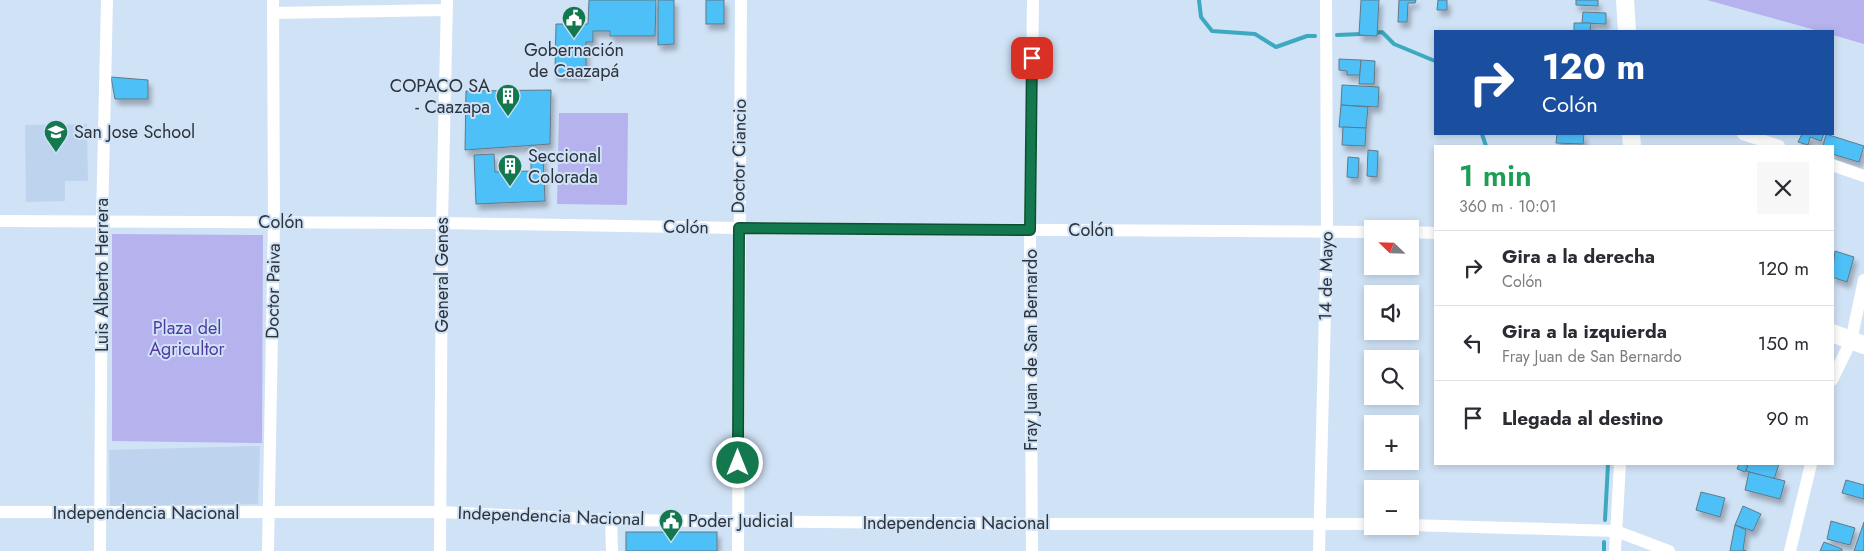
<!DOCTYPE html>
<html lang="es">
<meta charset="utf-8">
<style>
:root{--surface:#fff;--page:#f7f7f7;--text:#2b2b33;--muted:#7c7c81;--line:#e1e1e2}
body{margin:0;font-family:Jost,sans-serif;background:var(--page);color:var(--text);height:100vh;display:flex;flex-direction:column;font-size:19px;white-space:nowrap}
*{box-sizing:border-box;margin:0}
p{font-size:16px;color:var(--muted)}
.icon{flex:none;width:28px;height:28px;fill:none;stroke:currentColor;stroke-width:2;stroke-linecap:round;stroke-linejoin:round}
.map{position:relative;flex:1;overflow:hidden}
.sheet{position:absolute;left:1434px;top:145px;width:400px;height:320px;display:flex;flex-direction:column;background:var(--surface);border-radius:0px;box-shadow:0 2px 8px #0003}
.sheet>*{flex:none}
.guide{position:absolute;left:1434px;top:30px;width:400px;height:105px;border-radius:0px;box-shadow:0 2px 8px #0003;background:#1a4fa0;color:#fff;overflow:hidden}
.needle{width:32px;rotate:293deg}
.tools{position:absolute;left:1364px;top:220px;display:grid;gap:10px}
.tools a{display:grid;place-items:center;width:55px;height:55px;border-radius:0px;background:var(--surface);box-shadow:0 2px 8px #0003;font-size:25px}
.pin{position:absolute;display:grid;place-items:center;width:42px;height:42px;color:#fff;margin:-21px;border-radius:10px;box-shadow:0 2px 8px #0006}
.me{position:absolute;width:55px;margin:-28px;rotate:0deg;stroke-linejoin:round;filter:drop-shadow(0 0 4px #0008)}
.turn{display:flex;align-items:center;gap:18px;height:105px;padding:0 25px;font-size:22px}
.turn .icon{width:65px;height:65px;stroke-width:2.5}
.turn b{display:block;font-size:35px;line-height:42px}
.round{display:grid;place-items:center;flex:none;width:52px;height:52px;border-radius:0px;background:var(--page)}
.headline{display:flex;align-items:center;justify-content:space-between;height:85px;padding:0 25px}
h1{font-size:30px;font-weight:600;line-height:38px;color:#1e9e55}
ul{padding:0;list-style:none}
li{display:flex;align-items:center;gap:15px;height:75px;padding:0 25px;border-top:1px solid var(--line)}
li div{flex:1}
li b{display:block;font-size:19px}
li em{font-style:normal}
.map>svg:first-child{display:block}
.built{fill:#bed4ee}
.green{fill:#b6b2ed}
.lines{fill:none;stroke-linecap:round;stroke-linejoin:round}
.stream{stroke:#3da9c1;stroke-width:4}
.building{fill:#4dc0f8;stroke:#627986;filter:url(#shadow)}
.street{stroke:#fff;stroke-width:12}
.secondary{stroke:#fff;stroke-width:18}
.route-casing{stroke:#0d4e33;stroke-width:12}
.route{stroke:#14784f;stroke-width:9}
.labels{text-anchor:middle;stroke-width:4;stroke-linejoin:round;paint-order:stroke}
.poi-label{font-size:18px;fill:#2c333b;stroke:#d0e2f6;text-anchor:start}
.street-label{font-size:18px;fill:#2c333b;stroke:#d0e2f6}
.park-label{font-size:18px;fill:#513aa2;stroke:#d0e2f6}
</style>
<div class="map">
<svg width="1864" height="551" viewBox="0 0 1864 551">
<defs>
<filter id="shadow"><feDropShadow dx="3" dy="5.5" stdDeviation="2.5" flood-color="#0004"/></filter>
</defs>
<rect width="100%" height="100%" fill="#d0e2f6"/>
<!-- built -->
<g class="built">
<polygon points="87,124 88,181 65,181 65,201 26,202 25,125"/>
<polygon points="260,446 258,504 110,506 109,450"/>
</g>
<!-- green -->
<g class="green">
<polygon points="1707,0 1864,0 1864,44 1833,35 1832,31 1819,31"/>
<polygon points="559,113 628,113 627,205 557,204"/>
<polygon points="112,234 263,235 262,443 112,441"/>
</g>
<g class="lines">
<!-- stream -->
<g class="stream">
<polyline points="1199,0 1201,17 1212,31 1255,34 1276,47 1307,36 1315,36"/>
<polyline points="1374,33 1382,32 1394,44 1435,61"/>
<polyline points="1337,35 1362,34"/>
<polyline points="1482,134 1486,146"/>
<polyline points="1605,520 1608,464"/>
<polyline points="1604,551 1604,542"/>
</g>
</g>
<!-- building -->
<g class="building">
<polygon points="589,0 656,0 655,36 610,36 610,31 593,31 593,42 586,42 586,75 555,75 556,24 588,24"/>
<polygon points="658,0 674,0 674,44 658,45"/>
<rect x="706" y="0" width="18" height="24"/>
<polygon points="1361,0 1379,0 1377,36 1359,35"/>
<polygon points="1399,0 1416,0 1415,3 1408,3 1407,22 1398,22"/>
<polygon points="1438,0 1447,0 1447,10 1437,10"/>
<polygon points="1576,0 1598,0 1598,6 1576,5"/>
<polygon points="1583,12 1606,13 1606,24 1582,23"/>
<polygon points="1574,23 1591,23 1590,31 1574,31"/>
<polygon points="1339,59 1361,60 1360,75 1347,75 1347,71 1339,70"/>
<polygon points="1361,60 1375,61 1374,84 1359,84"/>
<polygon points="111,77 148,80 148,99 115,99"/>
<polygon points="1342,85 1379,87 1378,107 1341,105"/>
<polygon points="551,90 550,144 465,150 466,91"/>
<polygon points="1341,105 1368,107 1366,128 1339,127"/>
<polygon points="1343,127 1366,128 1365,146 1342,145"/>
<polygon points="1557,134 1584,134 1583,144 1556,143"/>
<polygon points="1802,134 1801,134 1824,134 1821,141 1810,137 1808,145 1798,142"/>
<polygon points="1826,134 1864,146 1859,162 1832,154 1832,146 1823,146"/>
<polygon points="1368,150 1378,151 1377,177 1367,176"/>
<polygon points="494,154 495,172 531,171 531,155 543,155 545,201 476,204 474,155"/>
<polygon points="1348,157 1359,158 1358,178 1347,177"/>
<polygon points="1835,251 1854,257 1847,282 1832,277"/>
<polygon points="1739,464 1748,465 1745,472 1737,469"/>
<polygon points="1748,464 1779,464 1774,479 1746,471"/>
<polygon points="1749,472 1785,481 1780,499 1745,490"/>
<polygon points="1846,480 1864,485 1864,499 1842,493"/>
<polygon points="1701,492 1725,498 1720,517 1696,510"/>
<polygon points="1743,506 1761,514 1753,531 1735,525"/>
<polygon points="1831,521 1855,528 1850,545 1827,539"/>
<polygon points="1864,522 1864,551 1854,551"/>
<polygon points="1735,525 1746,530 1743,550 1746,551 1730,551"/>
<rect x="626" y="532" width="91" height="19"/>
<polygon points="1824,542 1842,549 1842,551 1820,551"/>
</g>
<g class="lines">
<!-- street -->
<g class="street">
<polyline points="273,13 446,10"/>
<polyline points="1743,134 1779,146"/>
<polyline points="1832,165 1864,176"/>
<polyline points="0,221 442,223 739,228 1372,232"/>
<polyline points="1410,232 1435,233"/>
<polyline points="1832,380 1851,341 1864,280"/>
<polyline points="0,512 440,512 611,520 1032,524 1372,524"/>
<polyline points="611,520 612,551"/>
<polyline points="1410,525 1616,531 1669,551"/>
<polyline points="100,551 102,221 107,0"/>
<polyline points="268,551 274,222 273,0"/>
<polyline points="440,551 442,223 447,0"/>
<polyline points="738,551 741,0"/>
<polyline points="1032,551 1030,230 1033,0"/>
<polyline points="1319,551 1327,231 1326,0"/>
<polyline points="1615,551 1620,464"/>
<polyline points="1790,551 1811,464"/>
</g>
<!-- secondary -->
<g class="secondary">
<polyline points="1625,0 1627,31"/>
<polyline points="1631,134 1632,146"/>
<polyline points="1832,333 1864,345"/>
</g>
</g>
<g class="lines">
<defs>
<polyline id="route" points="738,463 739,228 1030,230 1032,58"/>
</defs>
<!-- route casing -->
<use href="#route" class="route-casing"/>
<!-- route -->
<use href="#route" class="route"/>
</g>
<!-- icons -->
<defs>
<symbol id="civic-pin" viewBox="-11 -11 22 30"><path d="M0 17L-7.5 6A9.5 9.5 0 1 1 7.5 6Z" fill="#14784f" stroke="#d0e2f6"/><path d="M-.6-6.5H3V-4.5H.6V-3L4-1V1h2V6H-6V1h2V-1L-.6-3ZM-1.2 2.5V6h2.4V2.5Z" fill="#fff"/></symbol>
<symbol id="building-pin" viewBox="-11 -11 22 30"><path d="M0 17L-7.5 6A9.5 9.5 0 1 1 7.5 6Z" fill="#14784f" stroke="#d0e2f6"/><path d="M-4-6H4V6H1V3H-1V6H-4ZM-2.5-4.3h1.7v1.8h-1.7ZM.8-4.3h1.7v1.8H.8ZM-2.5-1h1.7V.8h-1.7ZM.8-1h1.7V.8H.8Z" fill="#fff"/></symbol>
<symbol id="school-pin" viewBox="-11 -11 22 30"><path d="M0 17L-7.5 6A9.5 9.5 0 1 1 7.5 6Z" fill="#14784f" stroke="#d0e2f6"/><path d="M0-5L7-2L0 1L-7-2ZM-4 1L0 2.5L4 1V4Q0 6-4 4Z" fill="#fff"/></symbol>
</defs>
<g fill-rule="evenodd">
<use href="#civic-pin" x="560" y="4" width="28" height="38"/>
<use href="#building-pin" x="494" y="82" width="28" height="38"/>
<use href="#school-pin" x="42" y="118" width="28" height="38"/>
<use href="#building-pin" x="496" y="152" width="28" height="38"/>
<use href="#civic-pin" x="657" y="507" width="28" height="38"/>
</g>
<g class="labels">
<!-- poi labels -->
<g class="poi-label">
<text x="574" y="56" text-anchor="middle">Gobernación<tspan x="574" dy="21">de Caazapá</tspan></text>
<text x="490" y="92" text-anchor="end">COPACO SA<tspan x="490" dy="21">- Caazapa</tspan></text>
<text x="74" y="138">San Jose School</text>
<text x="528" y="162">Seccional<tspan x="528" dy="21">Colorada</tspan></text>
<text x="688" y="527">Poder Judicial</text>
</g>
<!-- street labels -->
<g class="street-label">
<text transform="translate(739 156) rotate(-89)" y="6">Doctor Ciancio</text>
<text x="281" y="228">Colón</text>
<text transform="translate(686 227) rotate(1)" y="6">Colón</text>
<text x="1091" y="236">Colón</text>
<text transform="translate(102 275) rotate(-90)" y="6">Luis Alberto Herrera</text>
<text transform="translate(442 275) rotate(-90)" y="6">General Genes</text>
<text transform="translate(1326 276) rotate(-89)" y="6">14 de Mayo</text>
<text transform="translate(273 291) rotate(-89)" y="6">Doctor Paiva</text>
<text transform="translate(1031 350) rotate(-90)" y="6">Fray Juan de San Bernardo</text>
<text x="146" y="519">Independencia Nacional</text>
<text transform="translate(551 516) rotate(2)" y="6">Independencia Nacional</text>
<text x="956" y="529">Independencia Nacional</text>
</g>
<!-- park labels -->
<g class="park-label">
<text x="187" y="334">Plaza del<tspan x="187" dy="21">Agricultor</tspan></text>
</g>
</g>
</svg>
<div class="tools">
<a><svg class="needle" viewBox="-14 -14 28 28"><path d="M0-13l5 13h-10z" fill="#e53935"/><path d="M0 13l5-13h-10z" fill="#7c7c81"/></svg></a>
<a><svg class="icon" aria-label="sound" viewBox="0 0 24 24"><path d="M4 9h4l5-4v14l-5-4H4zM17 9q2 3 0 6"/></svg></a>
<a><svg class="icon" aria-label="search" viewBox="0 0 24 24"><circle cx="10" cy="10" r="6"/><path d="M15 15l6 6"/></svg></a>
<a>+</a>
<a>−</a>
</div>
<div class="pin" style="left:1032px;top:58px;background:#d93025"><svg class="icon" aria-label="arrive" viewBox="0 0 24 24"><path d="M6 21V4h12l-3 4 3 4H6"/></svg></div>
<svg class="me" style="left:738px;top:463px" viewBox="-20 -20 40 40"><circle r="17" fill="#14784f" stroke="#fff" stroke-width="3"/><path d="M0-11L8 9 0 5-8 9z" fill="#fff"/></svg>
<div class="guide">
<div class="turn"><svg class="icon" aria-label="right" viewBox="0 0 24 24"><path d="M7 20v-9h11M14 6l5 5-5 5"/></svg><div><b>120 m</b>Colón</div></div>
</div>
<section class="sheet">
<div class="headline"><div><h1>1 min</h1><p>360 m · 10:01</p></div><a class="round"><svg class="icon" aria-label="close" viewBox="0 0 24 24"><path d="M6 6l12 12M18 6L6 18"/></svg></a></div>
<ul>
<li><svg class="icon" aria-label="right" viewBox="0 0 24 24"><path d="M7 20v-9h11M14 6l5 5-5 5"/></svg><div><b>Gira a la derecha</b><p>Colón</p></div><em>120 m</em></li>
<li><svg class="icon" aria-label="left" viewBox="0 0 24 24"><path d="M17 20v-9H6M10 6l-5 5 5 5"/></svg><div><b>Gira a la izquierda</b><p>Fray Juan de San Bernardo</p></div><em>150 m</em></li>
<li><svg class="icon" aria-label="arrive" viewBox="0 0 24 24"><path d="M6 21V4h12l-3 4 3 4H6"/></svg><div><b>Llegada al destino</b></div><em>90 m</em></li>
</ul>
</section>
</div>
